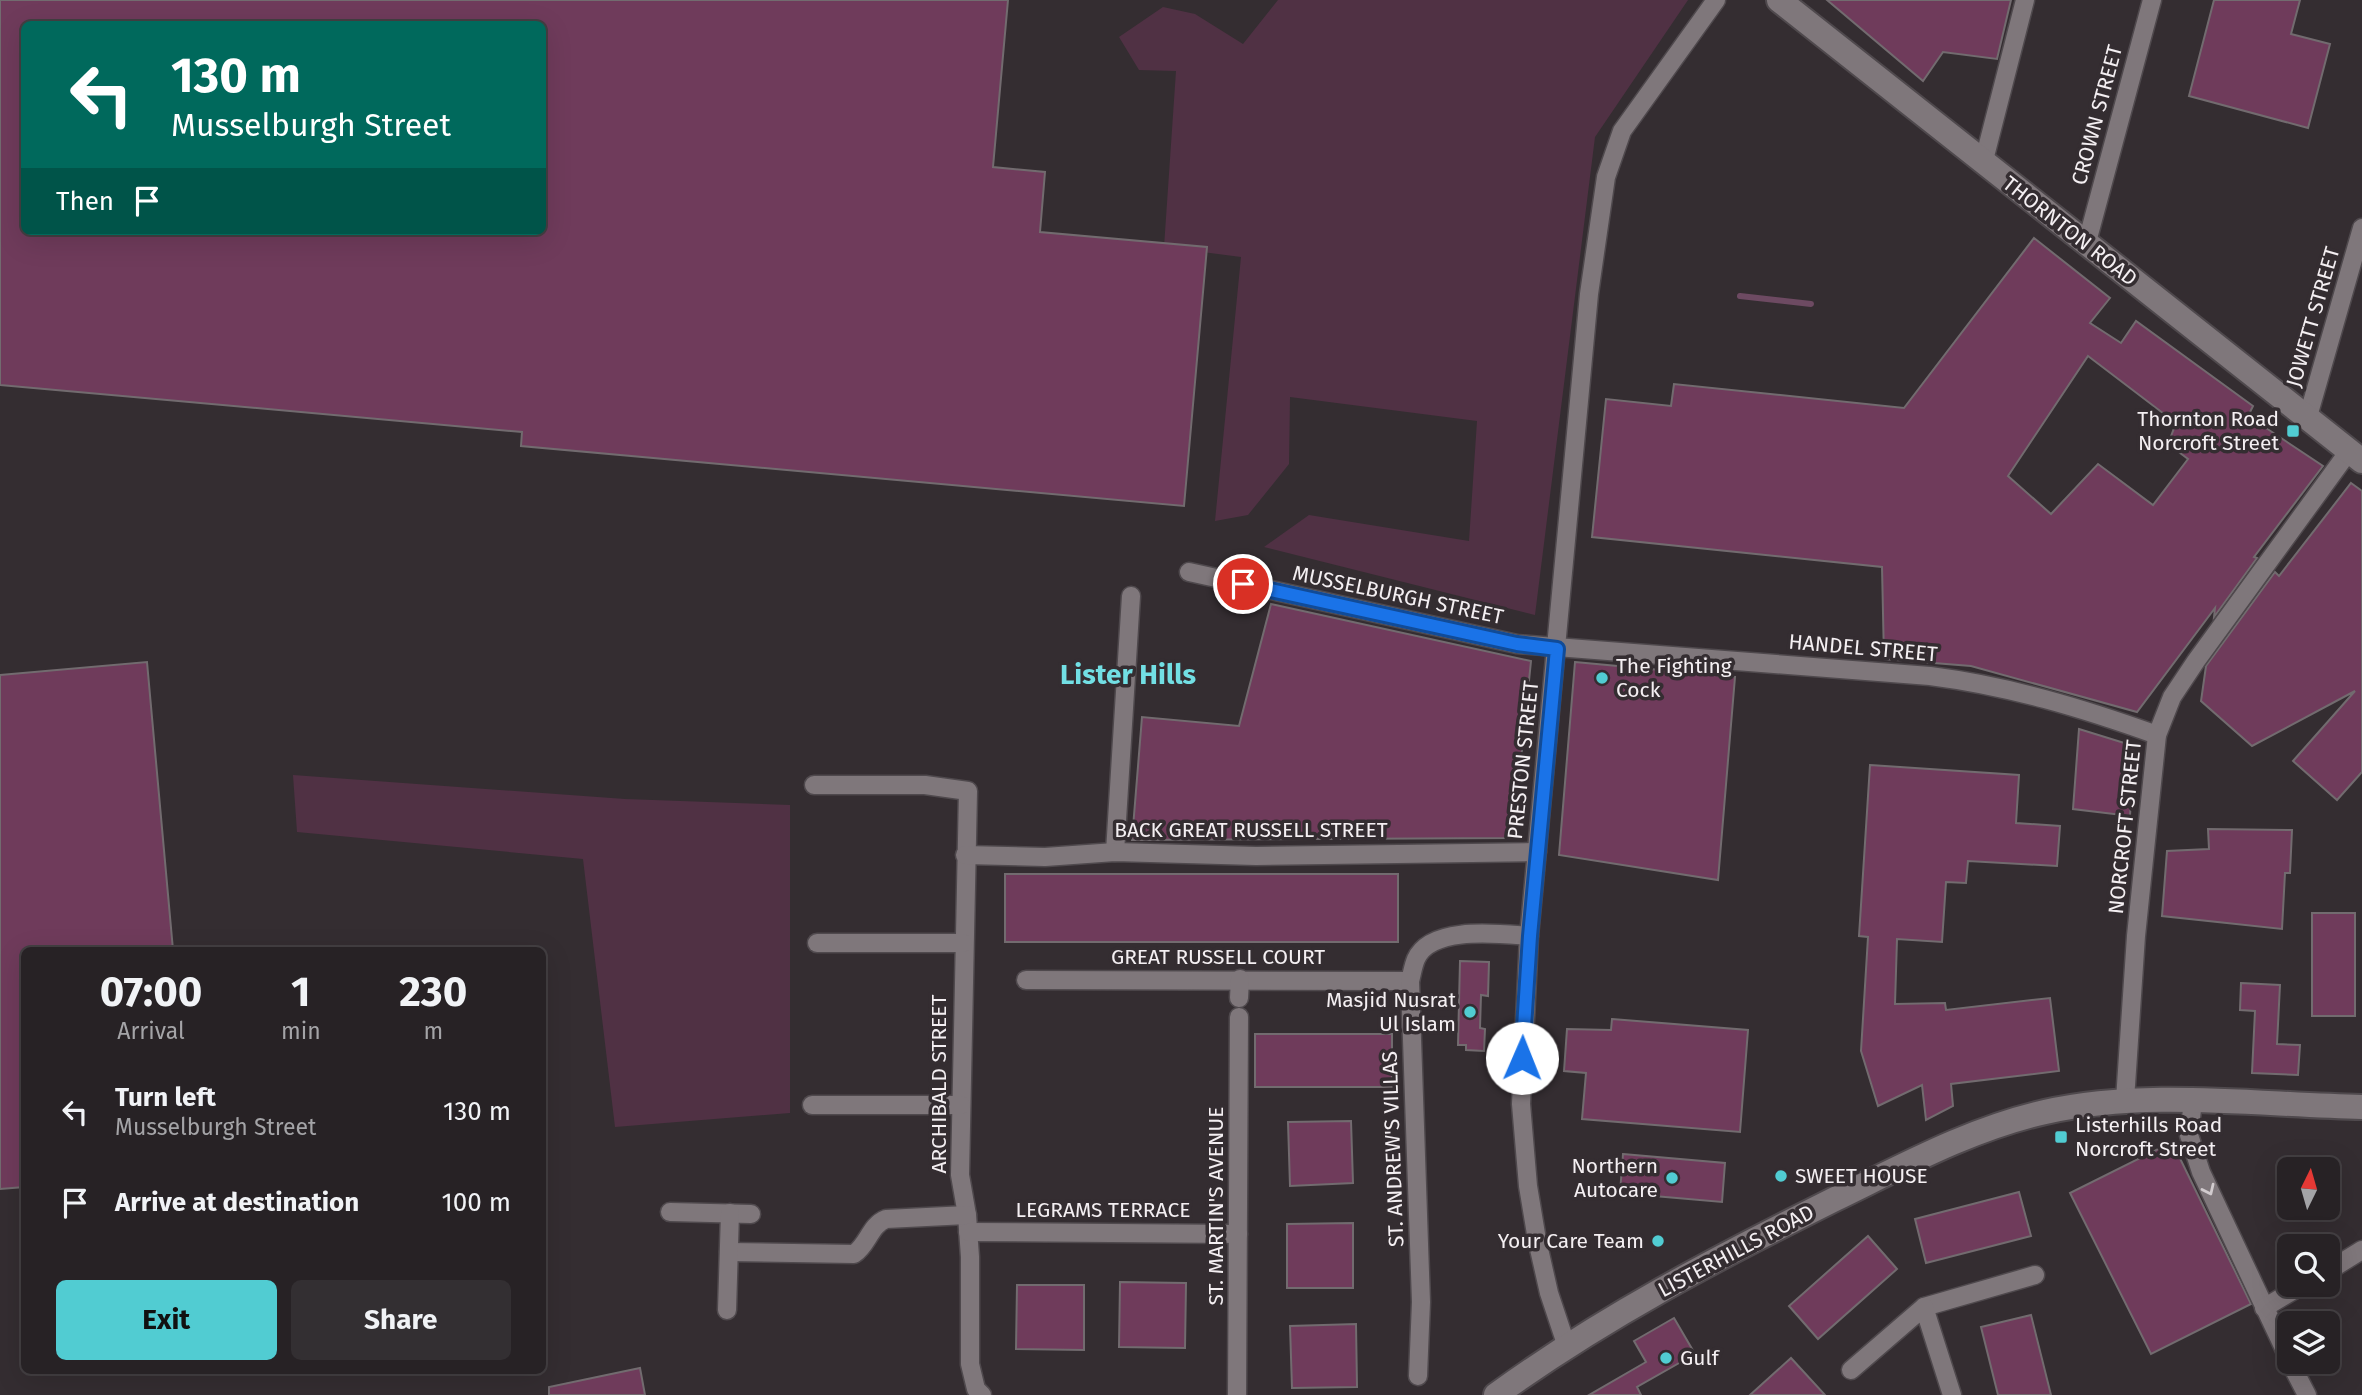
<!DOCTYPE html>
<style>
:root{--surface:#272225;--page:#332f32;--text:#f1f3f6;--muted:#a4a4a7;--line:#433f42;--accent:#51ccd2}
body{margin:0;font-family:"Fira Sans",sans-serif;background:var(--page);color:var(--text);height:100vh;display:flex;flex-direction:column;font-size:26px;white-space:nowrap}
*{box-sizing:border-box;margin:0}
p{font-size:23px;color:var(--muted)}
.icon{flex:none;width:38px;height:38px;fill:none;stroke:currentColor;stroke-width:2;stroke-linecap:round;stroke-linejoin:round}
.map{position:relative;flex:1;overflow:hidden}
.side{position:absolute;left:21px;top:947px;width:525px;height:427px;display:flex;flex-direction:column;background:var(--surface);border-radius:10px;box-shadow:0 7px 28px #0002,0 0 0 2px var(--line)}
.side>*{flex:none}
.banner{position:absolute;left:21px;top:21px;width:525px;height:214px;border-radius:10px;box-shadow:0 7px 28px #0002,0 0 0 2px var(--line);background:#00695c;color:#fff;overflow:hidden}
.needle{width:46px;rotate:5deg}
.controls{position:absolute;left:2277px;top:1157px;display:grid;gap:14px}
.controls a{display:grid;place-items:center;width:63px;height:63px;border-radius:10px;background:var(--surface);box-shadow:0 7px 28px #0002,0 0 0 2px var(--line);font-size:35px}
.pin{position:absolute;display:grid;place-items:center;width:60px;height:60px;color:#fff;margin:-30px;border:4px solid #fff;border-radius:50%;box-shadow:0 2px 7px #0007}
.me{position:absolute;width:77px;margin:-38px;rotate:1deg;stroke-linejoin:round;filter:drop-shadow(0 0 5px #0008)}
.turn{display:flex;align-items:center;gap:24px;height:147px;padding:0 35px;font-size:32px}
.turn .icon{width:91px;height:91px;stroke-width:2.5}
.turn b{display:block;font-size:49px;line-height:60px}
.then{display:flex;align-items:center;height:66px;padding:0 35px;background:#0003;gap:14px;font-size:26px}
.eta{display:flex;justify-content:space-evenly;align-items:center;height:119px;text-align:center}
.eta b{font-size:42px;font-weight:700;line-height:49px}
.action{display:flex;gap:14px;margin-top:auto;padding:14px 35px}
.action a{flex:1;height:80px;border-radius:10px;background:var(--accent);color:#111;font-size:28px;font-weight:700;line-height:80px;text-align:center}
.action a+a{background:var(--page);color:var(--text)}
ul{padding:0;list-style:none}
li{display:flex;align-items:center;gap:21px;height:91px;padding:0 35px}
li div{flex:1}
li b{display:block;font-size:26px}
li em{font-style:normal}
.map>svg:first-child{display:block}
.green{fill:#503144}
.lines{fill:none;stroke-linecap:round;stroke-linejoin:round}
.stream{stroke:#6d4a62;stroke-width:6}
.building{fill:#6f3b5b;stroke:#726b6f;stroke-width:2;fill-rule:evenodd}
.street-casing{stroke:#4f494d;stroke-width:21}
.secondary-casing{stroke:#4f494d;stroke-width:28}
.street{stroke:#7f777b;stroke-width:18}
.secondary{stroke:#7f777b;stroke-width:24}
.oneway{stroke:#d1cbce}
.route-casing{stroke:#114b97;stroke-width:18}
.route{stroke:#1a73e8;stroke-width:12}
.poi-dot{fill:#51ccd2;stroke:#342d31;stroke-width:2.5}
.labels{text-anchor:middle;stroke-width:7;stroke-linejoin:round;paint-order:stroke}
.street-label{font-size:21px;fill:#f4eff2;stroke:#342d31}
.poi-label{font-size:21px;fill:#f4eff2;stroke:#342d31;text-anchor:end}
.district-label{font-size:28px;font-weight:bold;fill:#72dfe4;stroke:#342d31}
</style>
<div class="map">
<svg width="2362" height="1395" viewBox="0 0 2362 1395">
<rect width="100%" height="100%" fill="#342d31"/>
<!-- green -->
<g class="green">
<polygon points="1278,0 1688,0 1595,137 1535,615 1264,547 1309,515 1469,541 1477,421 1290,397 1289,464 1248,515 1215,521 1241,257 1164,247 1176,71 1139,70 1119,37 1163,7 1195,14 1243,44"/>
<polygon points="293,775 625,799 790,805 790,1113 615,1127 583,859 297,832"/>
</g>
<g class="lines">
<!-- stream -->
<polyline class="stream" points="1740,296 1811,304"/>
</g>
<!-- building -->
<g class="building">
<path d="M0,0H1008L993,167L1045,172L1040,232L1207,247L1184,506L521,446L522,432L0,385ZM24,24H542V231H24Z"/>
<polygon points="1827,0 2011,0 1997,59 1943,52 1923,81"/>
<polygon points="2214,0 2300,0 2291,34 2330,44 2308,128 2189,96"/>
<path d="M2034,238L2110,298L2090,323L2121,343L2136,321L2253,406L2248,416L2323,466L2254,557L2257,558L2214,617L2215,608L2137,712L1971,666L1884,659L1882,567L1592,537L1606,399L1671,406L1674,384L1904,408ZM2088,356L2176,423L2168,444L2188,459L2153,505L2098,464L2051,514L2008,476Z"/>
<polygon points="2351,483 2362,491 2362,772 2337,800 2293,761 2355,691 2252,746 2201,701 2206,666 2275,572 2279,576"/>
<polygon points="1271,604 1531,661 1513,838 1132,840 1142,717 1239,726"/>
<polygon points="147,662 173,950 24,950 24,1187 0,1189 0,675"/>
<polygon points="1575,662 1735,677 1718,880 1559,855"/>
<polygon points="2079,729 2134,746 2130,816 2073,809"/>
<polygon points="1870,765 2019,775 2016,823 2060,826 2057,866 1968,861 1966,883 1946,882 1942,942 1897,939 1895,1004 1945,1003 1946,1010 2050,998 2059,1071 1951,1084 1953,1106 1926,1120 1922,1085 1878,1106 1861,1051 1868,937 1859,936"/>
<polygon points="2208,829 2292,830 2290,873 2285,873 2282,929 2162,916 2167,851 2209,849"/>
<rect x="1005" y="874" width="393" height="68"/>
<rect x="2312" y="913" width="43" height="103"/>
<polygon points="1460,961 1489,962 1488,996 1481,995 1480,1028 1485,1029 1484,1051 1466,1050 1466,1045 1458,1045"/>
<polygon points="2241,983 2280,985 2277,1044 2300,1045 2298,1075 2252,1073 2255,1011 2240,1010"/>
<polygon points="1612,1019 1748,1030 1740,1132 1582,1119 1586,1073 1564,1071 1567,1029 1611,1030"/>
<rect x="1255" y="1034" width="137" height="53"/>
<polygon points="1351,1121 1353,1183 1290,1186 1288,1122"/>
<polygon points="2172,1142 2251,1304 2151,1354 2070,1193"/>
<polygon points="1623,1154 1725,1163 1722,1202 1620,1193"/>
<polygon points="2019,1192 2031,1236 1926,1263 1915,1219"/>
<polygon points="1353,1223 1353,1288 1287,1288 1287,1224"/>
<polygon points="1868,1236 1897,1269 1818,1339 1789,1306"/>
<polygon points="1120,1282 1186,1283 1185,1348 1119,1347"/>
<polygon points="1017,1285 1084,1285 1084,1350 1016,1349"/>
<polygon points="2031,1315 2051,1395 1998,1395 1981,1327"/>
<polygon points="1674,1318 1695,1354 1637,1387 1641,1395 1589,1395 1646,1362 1634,1341"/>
<polygon points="1356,1324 1357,1387 1292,1388 1290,1326"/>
<polygon points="1791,1358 1825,1395 1750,1395"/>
<polygon points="640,1368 645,1395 549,1395 549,1387"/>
</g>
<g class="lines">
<defs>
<g id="street">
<polyline points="1983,164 2025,0"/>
<polyline points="2087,242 2152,0"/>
<polyline points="2307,420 2362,228"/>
<path d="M1189,572L1517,644L1930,676C2009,686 2082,708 2157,735"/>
<polyline points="814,785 925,785 968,791 960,1175 967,1215 970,1257 970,1364 976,1389 982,1395"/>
<polyline points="1115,852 1131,596"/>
<polyline points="965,855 1045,857 1115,852 1256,856 1537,852"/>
<polyline points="817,943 963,943"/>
<polyline points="1026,980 1410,981"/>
<polyline points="1239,998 1240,979"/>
<polyline points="2125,1100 2136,936 2157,735 2172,697 2196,661 2349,451"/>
<polyline points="2193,1101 2189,1135 2201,1172 2289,1359"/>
<polyline points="812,1105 961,1105"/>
<polyline points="670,1212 751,1214"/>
<polyline points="968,1232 1238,1234"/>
<path d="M729,1252L854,1254C868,1245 870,1225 886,1219L967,1215"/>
<polyline points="2328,1271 2362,1250"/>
<polyline points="1924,1307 2035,1275"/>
<polyline points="2264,1308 2304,1284"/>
<polyline points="727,1310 730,1213"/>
<polyline points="1566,1344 1549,1293 1537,1240 1528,1186 1521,1104 1529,936 1589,294 1606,177 1622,131 1716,0"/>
<polyline points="2290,1362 2307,1395"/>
<polyline points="1851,1370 1924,1307 1952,1395"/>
<path d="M1418,1376L1421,1302L1410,981C1412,974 1413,966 1416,959C1431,925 1500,934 1529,936"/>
<polyline points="1237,1395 1239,1017"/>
</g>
<g id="secondary">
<polyline points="1779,0 2362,461"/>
<path d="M1496,1395C1602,1318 1717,1258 1835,1199C1903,1166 1970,1129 2045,1112C2148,1089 2258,1105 2362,1107"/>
</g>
</defs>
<!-- street casing -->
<use href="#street" class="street-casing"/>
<!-- secondary casing -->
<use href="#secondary" class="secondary-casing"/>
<!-- street -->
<use href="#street" class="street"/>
<!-- secondary -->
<use href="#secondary" class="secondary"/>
</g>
<!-- one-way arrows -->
<defs><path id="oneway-chevron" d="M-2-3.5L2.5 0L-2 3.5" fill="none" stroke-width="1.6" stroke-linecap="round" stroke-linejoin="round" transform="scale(1.75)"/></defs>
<use class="oneway" href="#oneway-chevron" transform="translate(2209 1190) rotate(65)"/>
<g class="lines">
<defs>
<polyline id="route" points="1243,584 1517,644 1557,649 1530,936 1522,1058"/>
</defs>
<!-- route casing -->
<use href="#route" class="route-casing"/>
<!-- route -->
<use href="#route" class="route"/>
</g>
<!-- markers -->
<g class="poi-dot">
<rect x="2286" y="424" width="14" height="14" rx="3.5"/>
<circle cx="1602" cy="678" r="7"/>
<circle cx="1470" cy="1012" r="7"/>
<rect x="2054" y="1130" width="14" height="14" rx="3.5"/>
<circle cx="1781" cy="1176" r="7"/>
<circle cx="1672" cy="1178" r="7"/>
<circle cx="1658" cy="1241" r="7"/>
<circle cx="1666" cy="1358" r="7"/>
</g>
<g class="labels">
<!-- street labels -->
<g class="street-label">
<text transform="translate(2097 115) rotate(-75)" y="7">CROWN STREET</text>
<text transform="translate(2070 231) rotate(38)" y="7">THORNTON ROAD</text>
<text transform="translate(2313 317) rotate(-74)" y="7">JOWETT STREET</text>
<text transform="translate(1398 595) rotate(12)" y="7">MUSSELBURGH STREET</text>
<text transform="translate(1863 648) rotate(5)" y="7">HANDEL STREET</text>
<text transform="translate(1523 760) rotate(-84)" y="7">PRESTON STREET</text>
<text transform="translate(2125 827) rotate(-84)" y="7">NORCROFT STREET</text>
<text x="1251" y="837">BACK GREAT RUSSELL STREET</text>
<text x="1218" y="964">GREAT RUSSELL COURT</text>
<text transform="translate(939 1084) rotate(-90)" y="7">ARCHIBALD STREET</text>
<text transform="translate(1393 1149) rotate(-92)" y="7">ST. ANDREW'S VILLAS</text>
<text transform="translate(1216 1206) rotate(-90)" y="7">ST. MARTIN'S AVENUE</text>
<text x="1103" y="1217">LEGRAMS TERRACE</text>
<text transform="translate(1736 1251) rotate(-28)" y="7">LISTERHILLS ROAD</text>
</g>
<!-- poi labels -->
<g class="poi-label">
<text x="2279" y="426">Thornton Road<tspan x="2279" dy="24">Norcroft Street</tspan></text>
<text x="1616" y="673" text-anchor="start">The Fighting<tspan x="1616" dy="24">Cock</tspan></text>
<text x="1456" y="1007">Masjid Nusrat<tspan x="1456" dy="24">Ul Islam</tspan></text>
<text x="2075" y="1132" text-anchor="start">Listerhills Road<tspan x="2075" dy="24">Norcroft Street</tspan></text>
<text x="1658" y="1173">Northern<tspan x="1658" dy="24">Autocare</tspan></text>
<text x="1795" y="1183" text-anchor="start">SWEET HOUSE</text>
<text x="1644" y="1248">Your Care Team</text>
<text x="1680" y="1365" text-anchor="start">Gulf</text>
</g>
<!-- district labels -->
<g class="district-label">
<text x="1128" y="684">Lister Hills</text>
</g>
</g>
</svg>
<div class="controls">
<a><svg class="needle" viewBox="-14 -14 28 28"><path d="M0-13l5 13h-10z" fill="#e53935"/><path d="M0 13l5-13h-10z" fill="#a4a4a7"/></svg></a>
<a><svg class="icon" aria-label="search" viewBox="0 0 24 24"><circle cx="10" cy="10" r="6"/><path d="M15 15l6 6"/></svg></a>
<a><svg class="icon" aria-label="layers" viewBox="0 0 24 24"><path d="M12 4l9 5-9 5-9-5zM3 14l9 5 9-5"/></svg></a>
</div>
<div class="pin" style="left:1243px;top:584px;background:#d93025"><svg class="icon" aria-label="arrive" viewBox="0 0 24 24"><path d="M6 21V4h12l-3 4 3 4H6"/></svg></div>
<svg class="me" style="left:1522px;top:1058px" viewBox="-20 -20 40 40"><circle r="19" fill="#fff"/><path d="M0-13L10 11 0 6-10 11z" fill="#1a73e8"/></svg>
<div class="banner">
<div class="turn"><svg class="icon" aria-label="left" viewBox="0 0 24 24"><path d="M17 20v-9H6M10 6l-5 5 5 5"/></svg><div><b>130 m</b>Musselburgh Street</div></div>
<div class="then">Then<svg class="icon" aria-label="arrive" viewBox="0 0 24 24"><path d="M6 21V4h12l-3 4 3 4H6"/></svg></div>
</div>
<section class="side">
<div class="eta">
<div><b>07:00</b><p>Arrival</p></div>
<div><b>1</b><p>min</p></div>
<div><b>230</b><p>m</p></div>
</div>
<ul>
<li><svg class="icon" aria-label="left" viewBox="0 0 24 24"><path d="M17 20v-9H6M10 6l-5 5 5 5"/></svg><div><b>Turn left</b><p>Musselburgh Street</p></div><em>130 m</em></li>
<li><svg class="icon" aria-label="arrive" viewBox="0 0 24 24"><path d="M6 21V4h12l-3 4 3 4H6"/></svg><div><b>Arrive at destination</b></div><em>100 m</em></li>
</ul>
<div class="action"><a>Exit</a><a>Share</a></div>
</section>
</div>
